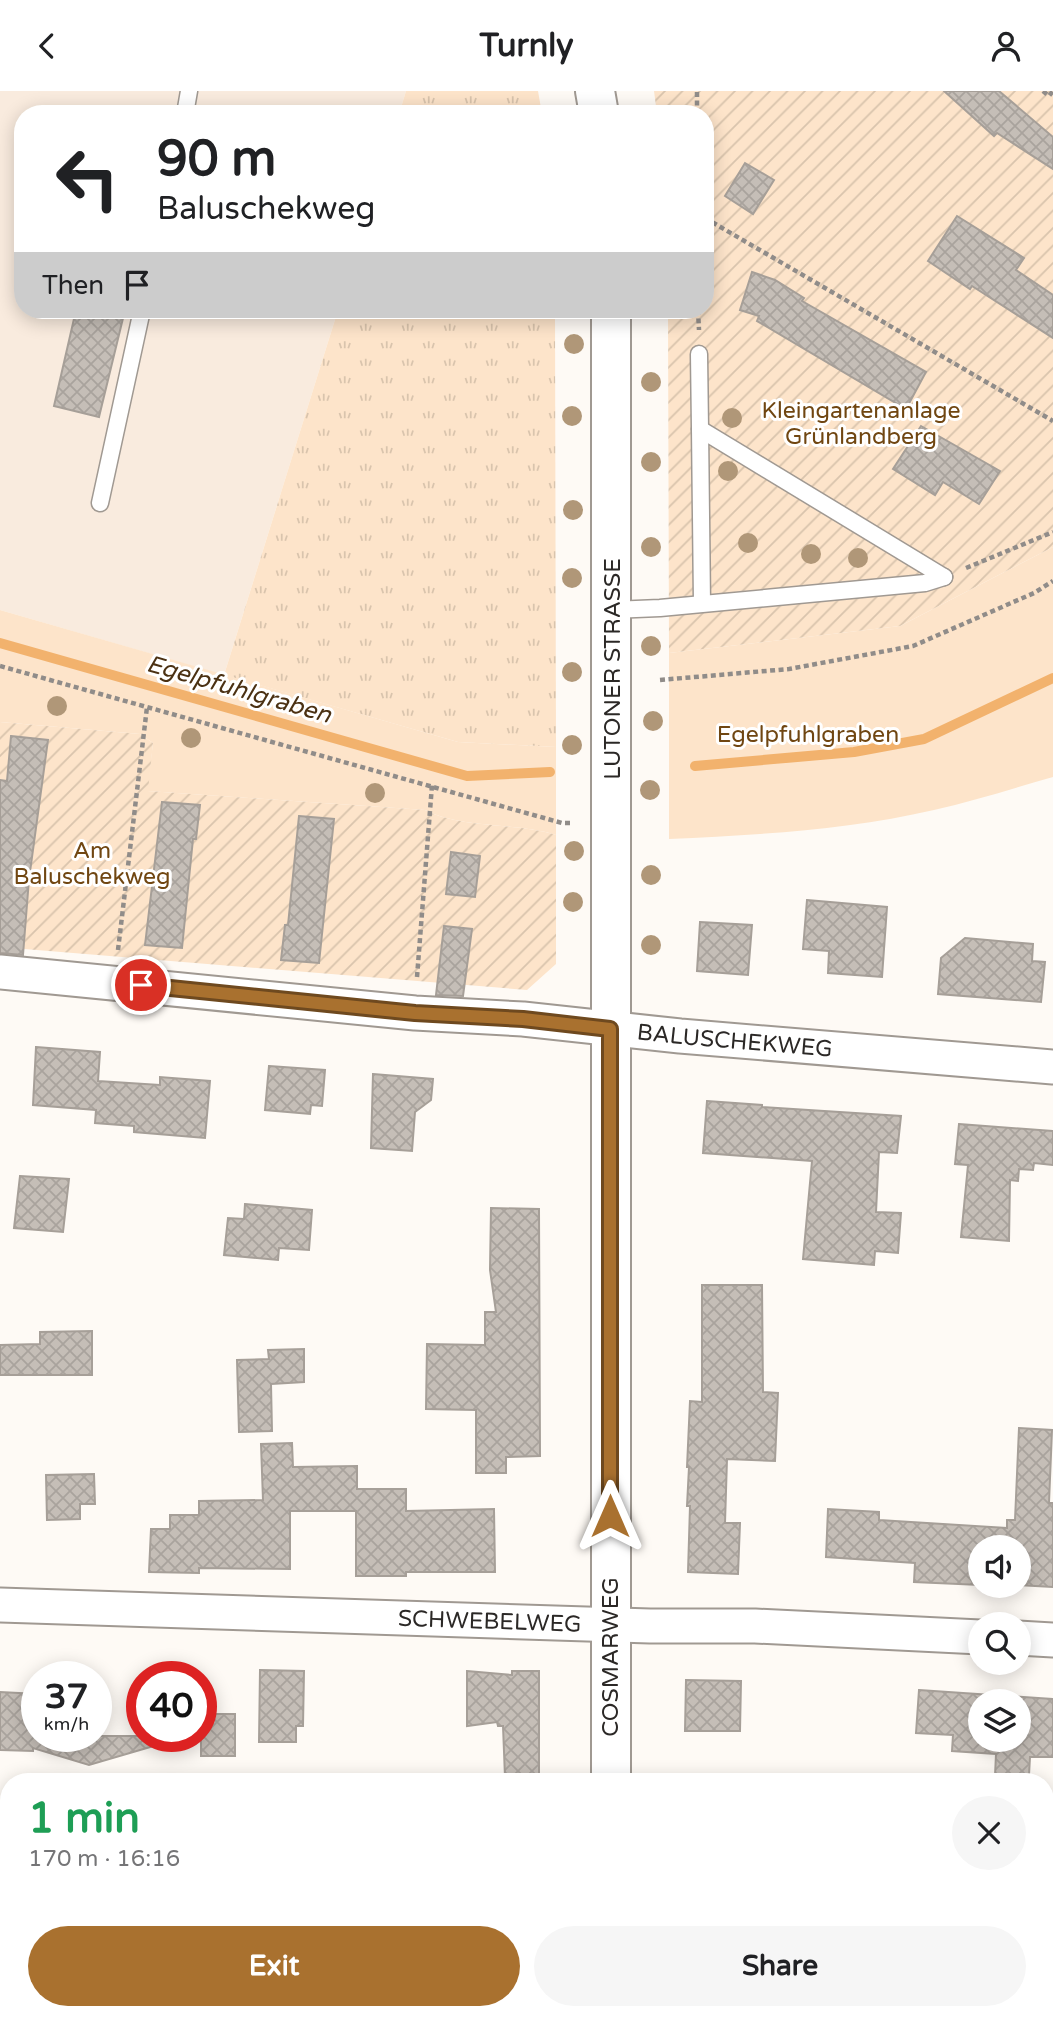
<!DOCTYPE html>
<meta charset="utf-8">
<style>
:root{--surface:#fff;--page:#f6f6f6;--text:#202124;--muted:#757577;--accent:#a9712f}
body{margin:0;font-family:"Varela Round",sans-serif;background:var(--page);color:var(--text);height:100vh;display:flex;flex-direction:column;font-size:26px;white-space:nowrap}
*{box-sizing:border-box;margin:0}
p{font-size:23px;color:var(--muted)}
.icon{flex:none;width:38px;height:38px;fill:none;stroke:currentColor;stroke-width:2;stroke-linecap:round;stroke-linejoin:round}
.map{position:relative;flex:1;overflow:hidden}
.side{position:absolute;left:0px;top:1682px;width:1054px;height:247px;display:flex;flex-direction:column;background:var(--surface);border-radius:28px 28px 0 0;box-shadow:0 4px 18px #0003}
.side>*{flex:none}
.hud{position:absolute;left:14px;top:14px;width:700px;height:214px;border-radius:28px;box-shadow:0 4px 18px #0003;background:#fff;color:var(--text);overflow:hidden}
.tools{position:absolute;left:968px;top:1444px;display:grid;gap:14px}
.tools a{display:grid;place-items:center;width:63px;height:63px;border-radius:50%;background:var(--surface);box-shadow:0 4px 18px #0003;font-size:35px}
.speed{position:absolute;left:21px;top:1570px;display:flex;gap:14px;font-size:35px;font-weight:700;text-align:center}
.speed>*{display:grid;place-content:center;width:91px;height:91px;border-radius:50%;background:var(--surface);box-shadow:0 4px 18px #0003;line-height:1}
.speed small{font-size:18px;font-weight:400}
.speed .limit{border:10px solid #d22;background:#fff;color:#111}
.pin{position:absolute;display:grid;place-items:center;width:60px;height:60px;color:#fff;margin:-30px;border:4px solid #fff;border-radius:50%;box-shadow:0 2px 7px #0007}
.me{position:absolute;width:77px;margin:-38px;rotate:0deg;stroke-linejoin:round;filter:drop-shadow(0 0 5px #0008)}
.turn{display:flex;align-items:center;gap:24px;height:147px;padding:0 28px;font-size:32px}
.turn .icon{width:91px;height:91px;stroke-width:2.5}
.turn b{display:block;font-size:49px;line-height:60px}
.then{display:flex;align-items:center;height:66px;padding:0 28px;background:#0003;gap:14px;font-size:26px}
.round{display:grid;place-items:center;flex:none;width:74px;height:74px;border-radius:37px;background:var(--page)}
.headline{display:flex;align-items:center;justify-content:space-between;height:119px;padding:0 28px}
h1{font-size:42px;font-weight:800;line-height:52px;color:#1e9e55}
.primary-button{display:flex;gap:14px;margin-top:auto;padding:14px 28px}
.primary-button a{flex:1;height:80px;border-radius:42px;background:var(--accent);color:#fff;font-size:28px;font-weight:800;line-height:80px;text-align:center}
.primary-button a+a{background:var(--page);color:var(--text)}
header{display:flex;justify-content:space-between;align-items:center;height:91px;padding:0 28px;background:var(--surface);font-size:32px;font-weight:800}
.map>svg:first-child{display:block}
.built{fill:#f9ebde}
.grass{fill:url(#grass-tufts)}
.park{fill:#fde4ca}
.garden{fill:url(#garden-furrows)}
.lines{fill:none;stroke-linecap:round;stroke-linejoin:round}
.stream{stroke:#f2b26d;stroke-width:10}
.building{fill:url(#building-cross-hatch);stroke:#a69f98;stroke-width:2;fill-rule:evenodd}
.lane-casing{stroke:#a09992;stroke-width:19}
.street-casing{stroke:#a09992;stroke-width:37}
.secondary-casing{stroke:#a09992;stroke-width:42}
.path{stroke:#908c89;stroke-width:4.5;stroke-dasharray:5 3.5;stroke-linecap:butt}
.lane{stroke:#fff;stroke-width:16}
.street{stroke:#fff;stroke-width:33}
.secondary{stroke:#fff;stroke-width:38}
.tree{fill:#b09778}
.route-casing{stroke:#6e491f;stroke-width:18}
.route{stroke:#a9712f;stroke-width:12}
.labels{text-anchor:middle;stroke-width:6;stroke-linejoin:round;paint-order:stroke}
.park-label{font-size:23px;fill:#704611;stroke:#fff}
.street-label{font-size:23px;fill:#2b2826;stroke:#fff}
.water-label{font-size:24px;font-style:italic;fill:#4b3113;stroke:#fff}
</style>
<header><svg class="icon" aria-label="back" viewBox="0 0 24 24"><path d="M15 5l-7 7 7 7"/></svg>Turnly<svg class="icon" aria-label="person" viewBox="0 0 24 24"><circle cx="12" cy="8" r="4"/><path d="M4 21q1-7 8-7t8 7"/></svg></header>
<div class="map">
<svg width="1053" height="1928" viewBox="0 0 1053 1928">
<defs>
<pattern id="grass-tufts" width="24" height="20" patternUnits="userSpaceOnUse" patternTransform="scale(1.75)"><rect width="24" height="20" fill="#fde4ca"/><path d="M3 7l-1-3M5 7V3M7 7l1-3M15 17l-1-3M17 17v-4M19 17l1-3" fill="none" stroke="#d9c4ad"/></pattern>
<pattern id="garden-furrows" width="10" height="10" patternUnits="userSpaceOnUse" patternTransform="scale(1.75)"><rect width="10" height="10" fill="#fde4ca"/><path d="M-1 1l2-2M0 10L10 0M9 11l2-2" fill="none" stroke="#d9c4ad"/></pattern>
<pattern id="building-cross-hatch" width="8" height="8" patternUnits="userSpaceOnUse" patternTransform="scale(1.75)"><rect width="8" height="8" fill="#c5beb7"/><path d="M0 0l8 8M0 8l8-8" fill="none" stroke="#a9a39d"/></pattern>
</defs>
<rect width="100%" height="100%" fill="#fefaf5"/>
<!-- built -->
<polygon class="built" points="0,0 406,0 399,23 23,23 23,219 338,219 224,584 0,519"/>
<!-- grass -->
<g class="grass">
<polygon points="406,0 538,0 542,23 399,23"/>
<polygon points="338,219 555,219 556,656 458,651 224,584"/>
</g>
<!-- park -->
<g class="park">
<path d="M1053,456V686C1014,697 974,710 934,719C847,739 758,744 669,748V562L900,535Z"/>
<path d="M0,519L458,651L556,656V744C514,731 463,738 425,719L147,700L153,652L140,643L0,631Z"/>
</g>
<!-- garden -->
<g class="garden">
<polygon points="654,0 1053,0 1053,456 900,535 669,562 668,219 705,219 705,23 657,23"/>
<path d="M0,631L140,643L153,652L148,700L425,719C463,738 514,731 556,744V873L527,899L0,856Z"/>
</g>
<g class="lines">
<!-- stream -->
<g class="stream">
<polyline points="0,552 467,685 550,681"/>
<polyline points="695,675 854,661 924,648 1053,587"/>
</g>
</g>
<!-- building -->
<g class="building">
<polygon points="944,0 999,0 1053,46 1053,78 997,42 994,45"/>
<polygon points="745,72 774,89 753,123 725,105"/>
<polygon points="957,125 1024,167 1016,179 1053,204 1053,247 972,195 970,198 928,170"/>
<polygon points="752,181 775,189 804,207 802,210 926,281 906,318 757,230 759,225 740,219"/>
<polygon points="76,219 125,219 99,326 54,315"/>
<polygon points="921,335 1000,380 979,413 943,391 935,404 893,378"/>
<polygon points="11,645 48,649 29,788 23,864 0,862 0,689 7,690"/>
<polygon points="162,711 200,714 196,748 193,748 182,857 145,854"/>
<polygon points="299,725 334,728 319,872 281,869 285,834 288,834"/>
<polygon points="451,761 480,765 475,806 446,803"/>
<polygon points="807,809 887,816 882,886 828,882 829,860 803,858"/>
<polygon points="700,831 752,834 748,884 697,880"/>
<polygon points="444,835 472,838 463,905 436,904"/>
<polygon points="965,847 1033,853 1032,870 1045,871 1041,911 938,903 941,867"/>
<polygon points="36,956 100,961 98,990 160,994 160,986 210,990 205,1047 134,1041 134,1035 95,1032 96,1019 33,1014"/>
<polygon points="269,975 325,979 322,1015 311,1014 310,1023 265,1019"/>
<polygon points="373,983 433,988 431,1009 415,1021 412,1060 371,1057"/>
<polygon points="707,1010 762,1014 762,1016 901,1025 897,1062 879,1061 876,1121 901,1122 898,1162 875,1160 874,1174 803,1168 812,1070 703,1062"/>
<polygon points="959,1033 1053,1040 1053,1074 1034,1072 1033,1079 1019,1078 1018,1090 1010,1089 1009,1150 961,1146 968,1074 955,1073"/>
<polygon points="20,1085 69,1088 63,1141 14,1137"/>
<polygon points="245,1113 312,1119 309,1159 279,1157 278,1169 224,1164 228,1127 244,1128"/>
<polygon points="491,1117 539,1118 540,1365 506,1366 506,1382 476,1382 476,1319 426,1318 427,1253 485,1254 485,1221 496,1221 490,1179"/>
<polygon points="702,1194 762,1194 763,1301 778,1302 775,1370 727,1368 725,1432 740,1432 738,1483 688,1481 690,1415 687,1415 689,1376 687,1376 690,1310 702,1311"/>
<polygon points="92,1240 92,1284 0,1284 0,1254 40,1253 40,1241"/>
<polygon points="304,1258 304,1291 271,1293 272,1340 239,1341 237,1269 269,1268 268,1259"/>
<polygon points="1019,1337 1052,1339 1049,1412 1053,1412 1053,1496 1018,1494 1018,1456 980,1456 980,1494 914,1491 915,1472 826,1466 828,1418 879,1421 879,1429 1007,1437 1007,1429 1015,1429"/>
<polygon points="292,1352 293,1376 357,1375 357,1398 406,1398 406,1420 494,1418 495,1481 406,1481 406,1485 356,1485 356,1420 290,1420 290,1478 199,1477 199,1482 149,1481 151,1438 170,1438 170,1424 199,1424 199,1410 263,1409 261,1353"/>
<polygon points="94,1383 95,1413 80,1413 80,1428 47,1429 46,1384"/>
<polygon points="260,1579 304,1580 303,1635 296,1635 296,1651 259,1651"/>
<polygon points="467,1580 512,1584 512,1580 539,1580 539,1686 505,1686 503,1635 498,1635 497,1631 467,1635"/>
<polygon points="686,1589 741,1590 740,1640 685,1640"/>
<path d="M919,1599L1053,1608V1666H1030L1029,1684L995,1685L996,1663L952,1660L953,1644L916,1642ZM980,1610H1018V1648H980Z"/>
<polygon points="0,1601 37,1603 37,1645 163,1645 164,1652 89,1674 33,1657 33,1660 0,1659"/>
<rect x="201" y="1623" width="34" height="42"/>
</g>
<g class="lines">
<defs>
<g id="lane">
<polyline points="185,23 189,0"/>
<polyline points="699,263 700,338"/>
<polyline points="100,412 142,219"/>
<polyline points="702,512 700,338 944,486"/>
<polyline points="612,519 660,517 925,492 944,486"/>
</g>
<g id="street">
<path id="s1" d="M0,881L415,922L523,928L680,945L1053,976"/>
<path id="s2" d="M0,1514L650,1535H755L980,1546"/>
<polyline points="1018,1547 1053,1549"/>
</g>
<g id="secondary">
<polyline points="595,0 599,23"/>
<polyline points="611,1690 611,219"/>
<polyline points="611,1920 611,1928"/>
</g>
</defs>
<!-- lane casing -->
<use href="#lane" class="lane-casing"/>
<!-- street casing -->
<use href="#street" class="street-casing"/>
<!-- secondary casing -->
<use href="#secondary" class="secondary-casing"/>
<!-- path -->
<g class="path">
<polyline points="1043,0 1049,5 1053,0"/>
<polyline points="697,23 697,0"/>
<polyline points="705,127 1053,330"/>
<polyline points="698,219 699,239"/>
<polyline points="966,477 1053,441"/>
<polyline points="0,575 562,732 573,732"/>
<polyline points="660,589 789,578 913,555 1034,502 1053,490"/>
<polyline points="118,859 147,616"/>
<polyline points="417,886 432,694"/>
</g>
<!-- lane -->
<use href="#lane" class="lane"/>
<!-- street -->
<use href="#street" class="street"/>
<!-- secondary -->
<use href="#secondary" class="secondary"/>
</g>
<!-- trees -->
<g class="tree">
<circle cx="574" cy="253" r="10"/>
<circle cx="651" cy="291" r="10"/>
<circle cx="572" cy="325" r="10"/>
<circle cx="732" cy="327" r="10"/>
<circle cx="651" cy="371" r="10"/>
<circle cx="728" cy="380" r="10"/>
<circle cx="573" cy="419" r="10"/>
<circle cx="748" cy="452" r="10"/>
<circle cx="651" cy="456" r="10"/>
<circle cx="811" cy="463" r="10"/>
<circle cx="858" cy="467" r="10"/>
<circle cx="572" cy="487" r="10"/>
<circle cx="651" cy="555" r="10"/>
<circle cx="572" cy="581" r="10"/>
<circle cx="57" cy="615" r="10"/>
<circle cx="653" cy="630" r="10"/>
<circle cx="191" cy="647" r="10"/>
<circle cx="572" cy="654" r="10"/>
<circle cx="650" cy="699" r="10"/>
<circle cx="375" cy="702" r="10"/>
<circle cx="574" cy="760" r="10"/>
<circle cx="651" cy="784" r="10"/>
<circle cx="573" cy="811" r="10"/>
<circle cx="651" cy="854" r="10"/>
</g>
<g class="lines">
<defs>
<polyline id="route" points="141,894 415,922 523,928 610,938 610,1425"/>
</defs>
<!-- route casing -->
<use href="#route" class="route-casing"/>
<!-- route -->
<use href="#route" class="route"/>
</g>
<g class="labels">
<!-- park labels -->
<g class="park-label">
<text x="861" y="327">Kleingartenanlage<tspan x="861" dy="26">Grünlandberg</tspan></text>
<text x="808" y="651">Egelpfuhlgraben</text>
<text x="92" y="767">Am<tspan x="92" dy="26">Baluschekweg</tspan></text>
</g>
<!-- street labels -->
<g class="street-label">
<text transform="translate(612 578) rotate(-90)" y="8">LUTONER STRASSE</text>
<text dy="8" stroke="none"><textPath href="#s1" startOffset="738">BALUSCHEKWEG</textPath></text>
<text dy="8" stroke="none"><textPath href="#s2" startOffset="490">SCHWEBELWEG</textPath></text>
<text transform="translate(610 1566) rotate(-90)" y="8">COSMARWEG</text>
</g>
<!-- water labels -->
<g class="water-label">
<text transform="translate(239 598) rotate(16)" y="8">Egelpfuhlgraben</text>
</g>
</g>
</svg>
<div class="tools">
<a><svg class="icon" aria-label="sound" viewBox="0 0 24 24"><path d="M4 9h4l5-4v14l-5-4H4zM17 9q2 3 0 6"/></svg></a>
<a><svg class="icon" aria-label="search" viewBox="0 0 24 24"><circle cx="10" cy="10" r="6"/><path d="M15 15l6 6"/></svg></a>
<a><svg class="icon" aria-label="layers" viewBox="0 0 24 24"><path d="M12 4l9 5-9 5-9-5zM3 14l9 5 9-5"/></svg></a>
</div>
<div class="speed"><div>37<small>km/h</small></div><div class="limit">40</div></div>
<div class="pin" style="left:141px;top:894px;background:#d93025"><svg class="icon" aria-label="arrive" viewBox="0 0 24 24"><path d="M6 21V4h12l-3 4 3 4H6"/></svg></div>
<svg class="me" style="left:610px;top:1425px" viewBox="-20 -20 40 40"><path d="M0-17L14 15 0 8-14 15z" fill="#a9712f" stroke="#fff" stroke-width="4"/></svg>
<div class="hud">
<div class="turn"><svg class="icon" aria-label="left" viewBox="0 0 24 24"><path d="M17 20v-9H6M10 6l-5 5 5 5"/></svg><div><b>90 m</b>Baluschekweg</div></div>
<div class="then">Then<svg class="icon" aria-label="arrive" viewBox="0 0 24 24"><path d="M6 21V4h12l-3 4 3 4H6"/></svg></div>
</div>
<section class="side">
<div class="headline"><div><h1>1 min</h1><p>170 m · 16:16</p></div><a class="round"><svg class="icon" aria-label="close" viewBox="0 0 24 24"><path d="M6 6l12 12M18 6L6 18"/></svg></a></div>
<div class="primary-button"><a>Exit</a><a>Share</a></div>
</section>
</div>
